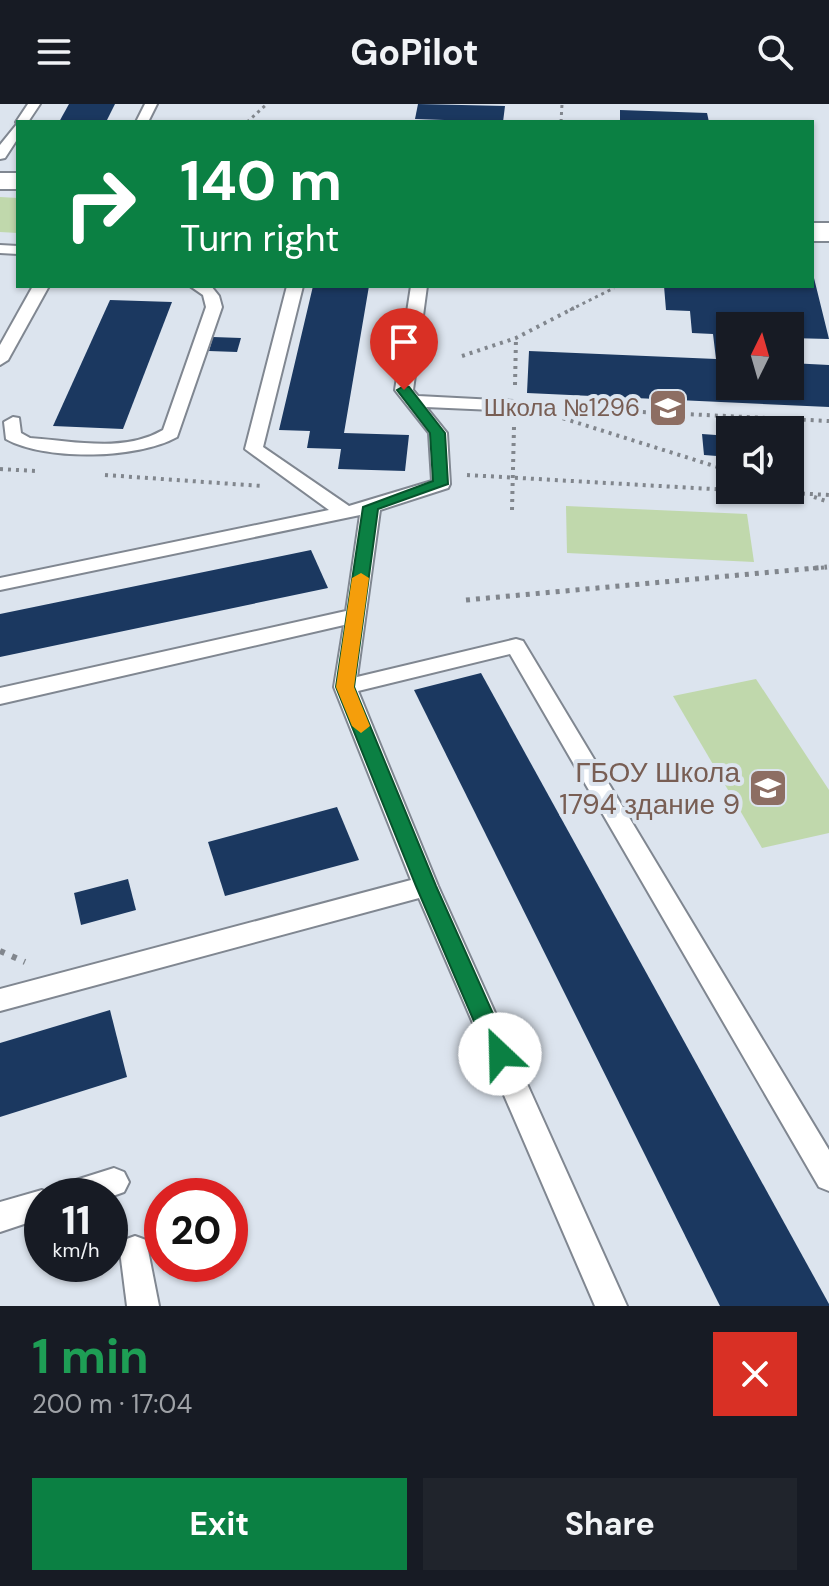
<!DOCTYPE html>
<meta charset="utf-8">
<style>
:root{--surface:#171b24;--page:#20242c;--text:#f1f3f6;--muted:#9ea1a6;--accent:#0b8043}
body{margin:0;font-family:"DM Sans",sans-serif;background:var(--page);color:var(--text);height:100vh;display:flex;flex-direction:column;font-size:30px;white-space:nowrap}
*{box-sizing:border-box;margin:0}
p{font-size:26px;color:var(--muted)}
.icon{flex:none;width:44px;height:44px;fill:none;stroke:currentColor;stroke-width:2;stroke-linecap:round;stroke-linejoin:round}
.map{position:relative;height:1202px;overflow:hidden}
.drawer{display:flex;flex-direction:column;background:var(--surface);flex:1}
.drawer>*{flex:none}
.top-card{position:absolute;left:16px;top:16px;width:798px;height:168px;border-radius:0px;box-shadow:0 2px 6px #0004;background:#0b8043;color:#fff;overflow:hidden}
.needle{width:52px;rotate:5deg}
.buttons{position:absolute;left:716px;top:208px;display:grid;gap:16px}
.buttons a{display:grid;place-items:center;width:88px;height:88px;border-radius:0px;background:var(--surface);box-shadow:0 2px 6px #0004;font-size:40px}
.speed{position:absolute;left:24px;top:1074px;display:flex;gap:16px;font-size:40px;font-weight:700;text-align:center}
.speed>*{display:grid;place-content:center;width:104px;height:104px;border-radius:50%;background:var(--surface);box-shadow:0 2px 6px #0004;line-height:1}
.speed small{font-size:20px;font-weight:400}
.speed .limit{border:12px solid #d22;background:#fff;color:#111}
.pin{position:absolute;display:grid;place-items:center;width:68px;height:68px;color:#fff;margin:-82px -34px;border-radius:50% 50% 50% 0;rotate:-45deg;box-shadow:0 0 8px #0007}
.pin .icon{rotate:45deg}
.me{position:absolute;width:88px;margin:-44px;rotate:336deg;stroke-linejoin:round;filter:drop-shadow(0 0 6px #0008)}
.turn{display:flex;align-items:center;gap:28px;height:168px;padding:0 32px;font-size:36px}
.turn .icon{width:104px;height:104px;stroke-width:2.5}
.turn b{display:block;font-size:56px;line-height:68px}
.round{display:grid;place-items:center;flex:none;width:84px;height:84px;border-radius:0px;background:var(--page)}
.overview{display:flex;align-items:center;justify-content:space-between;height:136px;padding:0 32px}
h1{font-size:48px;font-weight:700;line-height:60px;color:#1e9e55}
.cta{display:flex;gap:16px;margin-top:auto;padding:16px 32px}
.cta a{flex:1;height:92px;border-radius:0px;background:var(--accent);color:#fff;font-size:32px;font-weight:700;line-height:92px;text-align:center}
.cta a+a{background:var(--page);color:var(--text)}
header{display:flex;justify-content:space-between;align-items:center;height:104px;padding:0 32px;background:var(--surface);font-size:36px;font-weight:700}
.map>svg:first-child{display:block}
.green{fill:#c0d8ac}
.building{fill:#1b3860}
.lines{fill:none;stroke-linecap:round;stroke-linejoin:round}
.lane-casing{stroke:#808791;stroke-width:4}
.street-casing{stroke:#808791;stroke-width:4}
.path-far3{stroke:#81868d;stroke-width:3;stroke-dasharray:3 4;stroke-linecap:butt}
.path-far2{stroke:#81868d;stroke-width:4;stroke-dasharray:3 5;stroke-linecap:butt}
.path-far1{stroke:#81868d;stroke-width:5;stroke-dasharray:4 6;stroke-linecap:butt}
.path{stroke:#81868d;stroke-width:6;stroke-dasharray:5 8;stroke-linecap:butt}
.lane{fill:#fff;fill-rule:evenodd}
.street{fill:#fff;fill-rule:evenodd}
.route{fill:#0b8043;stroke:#07532c;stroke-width:2}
.slow{fill:#f59e0b}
.labels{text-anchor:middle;stroke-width:8;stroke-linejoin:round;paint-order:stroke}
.far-education-label{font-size:24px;fill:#785e54;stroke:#dce4ee;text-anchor:end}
.education-label{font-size:28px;fill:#785e54;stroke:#dce4ee;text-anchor:end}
</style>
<header><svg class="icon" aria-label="menu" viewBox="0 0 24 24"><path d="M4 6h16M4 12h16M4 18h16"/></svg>GoPilot<svg class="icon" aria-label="search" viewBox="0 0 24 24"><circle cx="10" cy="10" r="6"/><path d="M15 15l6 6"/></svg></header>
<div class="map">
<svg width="829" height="1202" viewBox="0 0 829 1202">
<rect width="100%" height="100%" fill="#dce4ee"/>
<!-- green -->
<g class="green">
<polygon points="0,93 18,94 18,129 0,128"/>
<polygon points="566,402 747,410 754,458 567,449"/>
<polygon points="756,575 829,686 829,729 762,744 673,592"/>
</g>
<!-- building -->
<g class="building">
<polygon points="69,0 115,0 106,18 59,18"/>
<polygon points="418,0 505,2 503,18 415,15"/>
<polygon points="620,6 707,9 709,18 620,18"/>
<polygon points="813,170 829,235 790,234 790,222 730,222 730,282 790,282 790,259 829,261 829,303 527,289 529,247 716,255 713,230 692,229 690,207 666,206 664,182 812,182"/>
<polygon points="313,182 369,182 344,329 409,331 405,367 338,365 341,345 307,344 310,327 279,326"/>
<polygon points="110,196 172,198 123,325 53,322"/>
<polygon points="213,233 241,234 237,248 209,247"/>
<polygon points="702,330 730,332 730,353 704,351"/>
<polygon points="311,446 328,484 0,553 0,510"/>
<polygon points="481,569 829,1200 829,1202 720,1202 414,586"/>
<polygon points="337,703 359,756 225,792 208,738"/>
<polygon points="128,775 136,806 81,821 74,789"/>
<polygon points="110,906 127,973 0,1013 0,939"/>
</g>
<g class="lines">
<defs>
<g id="lane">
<polygon points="28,0 40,0 28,18 18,18 18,34 5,54 0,55 0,41 17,20 16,18"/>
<polygon points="145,0 157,0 148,18 136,18"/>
<polygon points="0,141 18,142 18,150 0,149"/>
<polygon points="33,182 49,182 8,256 0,261 0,241"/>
<path d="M190,182H211L219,192L222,203L177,333C138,355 45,357 6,335L4,318L13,313L19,314L21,329L30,334C74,337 123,349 163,326L206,203L203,191Z"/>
<polygon points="287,182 303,182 263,343 349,402 432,377 429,329 395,286 411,182 427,182 413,286 418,292 514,297 523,302 514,307 426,303 447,329 450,380 448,384 380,406 357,573 516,535 523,537 829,1046 829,1087 819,1083 510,550 358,587 438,782 627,1202 595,1202 419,794 0,907 0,885 411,776 334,583 344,521 0,600 0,584 346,507 360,411 0,486 0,474 329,406 245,345"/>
<polygon points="114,1064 124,1068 129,1078 124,1088 110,1093 42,1092 42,1114 0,1128 0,1098 42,1086 53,1092 57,1082"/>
<polygon points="135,1132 146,1136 159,1202 127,1202 120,1147 124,1136"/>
</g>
<g id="street">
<rect x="0" y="69" width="18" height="16"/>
<rect x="812" y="119" width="17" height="18"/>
</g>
</defs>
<!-- lane casing -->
<use href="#lane" class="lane-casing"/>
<!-- street casing -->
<use href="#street" class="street-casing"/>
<!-- path-far3 -->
<g class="path-far3">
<polyline points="247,18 267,0"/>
<polyline points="561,18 562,0"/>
<polyline points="570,206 614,184"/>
</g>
<!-- path-far2 -->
<g class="path-far2">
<polyline points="462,252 516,234 574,204"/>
<polyline points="515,281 516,234"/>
<polyline points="539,303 829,317"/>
<polyline points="540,307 730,367"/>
<polyline points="0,365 35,367"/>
<polyline points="105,371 262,382"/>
<polyline points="467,371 730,386"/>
<polyline points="738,386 829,391"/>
<polyline points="814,393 829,398"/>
<polyline points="512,406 514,323"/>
<polyline points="805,465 829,463"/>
</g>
<!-- path-far1 -->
<polyline class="path-far1" points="466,496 827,463"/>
<!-- path -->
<polyline class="path" points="0,847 25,858"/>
<!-- lane -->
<use href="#lane" class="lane"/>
<!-- street -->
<use href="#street" class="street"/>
</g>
<!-- route -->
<polygon class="route" points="404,282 409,283 445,329 448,380 378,405 354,583 436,782 511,950 508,957 500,960 492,957 488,950 416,782 336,583 363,403 433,377 430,329 397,286"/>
<!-- slow -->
<polygon class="slow" points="361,469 369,474 354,583 370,622 361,629 352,622 336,583 352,474"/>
<!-- icons -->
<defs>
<symbol id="school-square" viewBox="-11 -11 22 22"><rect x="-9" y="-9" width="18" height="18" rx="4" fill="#8d6e63" stroke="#dce4ee"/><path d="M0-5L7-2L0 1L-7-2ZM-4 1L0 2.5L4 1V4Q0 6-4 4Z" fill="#fff"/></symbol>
</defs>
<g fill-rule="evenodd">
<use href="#school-square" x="646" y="282" width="44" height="44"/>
<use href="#school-square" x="746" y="662" width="44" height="44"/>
</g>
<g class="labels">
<!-- far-education labels -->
<g class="far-education-label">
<text x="640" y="312">Школа №1296</text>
</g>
<!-- education labels -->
<g class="education-label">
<text x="740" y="678">ГБОУ Школа<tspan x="740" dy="32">1794 здание 9</tspan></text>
</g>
</g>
</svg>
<div class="buttons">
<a><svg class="needle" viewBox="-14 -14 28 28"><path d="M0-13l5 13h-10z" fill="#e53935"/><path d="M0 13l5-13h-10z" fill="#9ea1a6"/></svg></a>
<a><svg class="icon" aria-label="sound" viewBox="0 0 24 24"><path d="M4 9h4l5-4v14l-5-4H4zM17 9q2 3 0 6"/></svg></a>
</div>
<div class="speed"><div>11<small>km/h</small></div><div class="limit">20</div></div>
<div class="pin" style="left:404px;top:286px;background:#d93025"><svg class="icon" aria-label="arrive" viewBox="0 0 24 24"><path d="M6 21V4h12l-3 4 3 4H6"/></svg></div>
<svg class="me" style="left:500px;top:950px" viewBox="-20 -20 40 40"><circle r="19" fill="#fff"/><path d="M0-13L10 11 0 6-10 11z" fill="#0b8043"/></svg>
<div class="top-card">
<div class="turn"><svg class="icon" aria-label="right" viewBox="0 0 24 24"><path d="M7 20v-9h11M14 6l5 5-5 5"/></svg><div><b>140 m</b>Turn right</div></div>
</div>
</div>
<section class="drawer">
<div class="overview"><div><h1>1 min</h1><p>200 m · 17:04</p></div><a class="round" style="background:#d93025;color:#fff"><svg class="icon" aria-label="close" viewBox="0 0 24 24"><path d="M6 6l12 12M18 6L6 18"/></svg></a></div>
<div class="cta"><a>Exit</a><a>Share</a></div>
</section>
